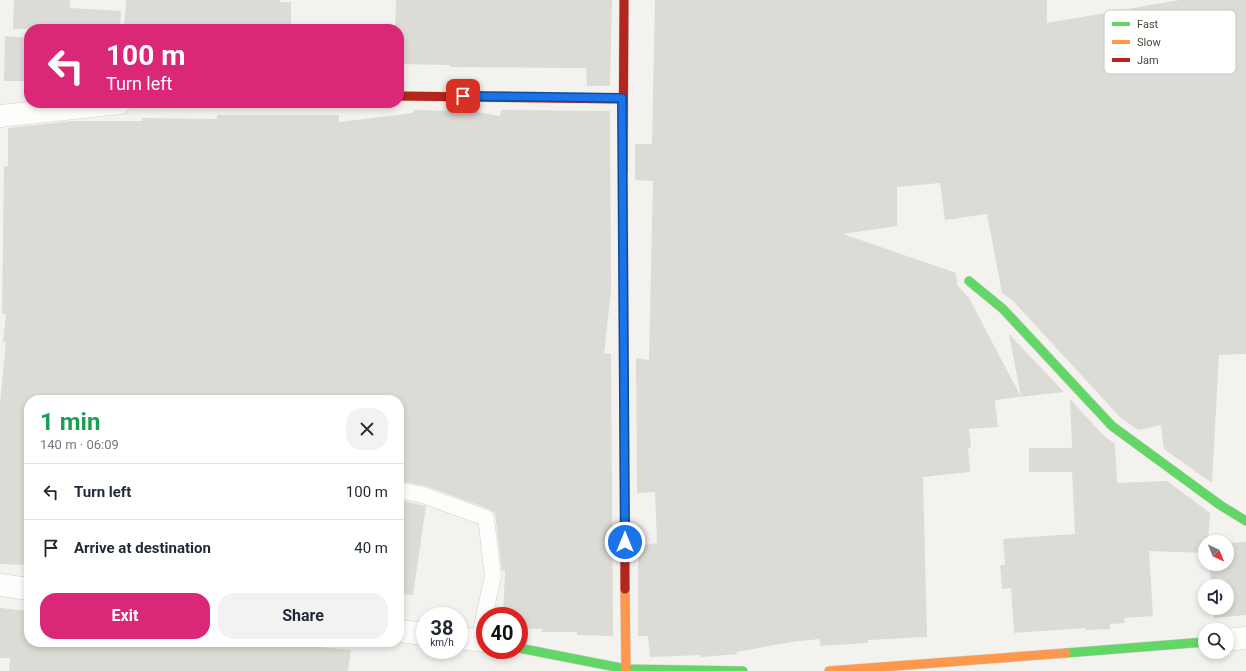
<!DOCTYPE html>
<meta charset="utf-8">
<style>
:root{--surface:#fff;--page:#f2f2f3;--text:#1f2937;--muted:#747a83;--line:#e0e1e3;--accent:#db2777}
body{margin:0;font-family:Roboto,sans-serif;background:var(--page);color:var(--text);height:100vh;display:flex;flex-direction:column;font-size:15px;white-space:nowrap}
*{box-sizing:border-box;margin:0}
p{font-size:13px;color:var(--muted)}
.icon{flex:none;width:22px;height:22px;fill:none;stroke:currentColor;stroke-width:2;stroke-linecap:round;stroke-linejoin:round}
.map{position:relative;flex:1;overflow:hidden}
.sheet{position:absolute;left:24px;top:395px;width:380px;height:252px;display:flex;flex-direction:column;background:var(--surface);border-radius:16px;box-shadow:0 2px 6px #0003}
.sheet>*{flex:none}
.hud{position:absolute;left:24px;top:24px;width:380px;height:84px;border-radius:16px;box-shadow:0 2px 6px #0003;background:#db2777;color:#fff;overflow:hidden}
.needle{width:26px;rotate:137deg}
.tools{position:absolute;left:1198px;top:535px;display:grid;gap:8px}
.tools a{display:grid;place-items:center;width:36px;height:36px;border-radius:50%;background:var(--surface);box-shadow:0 2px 6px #0003;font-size:20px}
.speed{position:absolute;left:416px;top:607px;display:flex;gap:8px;font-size:20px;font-weight:700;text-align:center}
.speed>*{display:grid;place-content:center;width:52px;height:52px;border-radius:50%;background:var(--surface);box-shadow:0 2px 6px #0003;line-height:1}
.speed small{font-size:10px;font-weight:400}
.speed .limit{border:6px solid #d22;background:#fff;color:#111}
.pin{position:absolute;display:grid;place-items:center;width:34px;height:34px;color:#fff;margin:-17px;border-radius:8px;box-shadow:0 2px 6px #0006}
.me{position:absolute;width:44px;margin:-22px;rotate:0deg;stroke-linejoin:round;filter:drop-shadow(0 0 3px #0008)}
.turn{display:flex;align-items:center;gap:14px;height:84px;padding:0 16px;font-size:18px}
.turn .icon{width:52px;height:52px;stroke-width:2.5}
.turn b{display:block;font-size:28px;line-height:34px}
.round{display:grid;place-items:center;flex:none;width:42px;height:42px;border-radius:16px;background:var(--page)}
.overview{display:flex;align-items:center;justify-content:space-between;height:68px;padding:0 16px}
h1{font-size:24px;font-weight:700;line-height:30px;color:#1e9e55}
.cta{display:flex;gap:8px;margin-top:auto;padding:8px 16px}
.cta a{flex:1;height:46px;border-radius:16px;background:var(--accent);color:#fff;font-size:16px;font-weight:700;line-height:46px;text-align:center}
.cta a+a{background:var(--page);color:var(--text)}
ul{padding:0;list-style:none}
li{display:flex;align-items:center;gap:12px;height:56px;padding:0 16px;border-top:1px solid var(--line)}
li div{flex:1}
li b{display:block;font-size:15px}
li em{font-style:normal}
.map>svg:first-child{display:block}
.building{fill:#dddbd6}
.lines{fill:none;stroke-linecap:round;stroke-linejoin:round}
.lane-casing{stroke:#d1d0cb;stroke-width:17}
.street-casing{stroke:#d1d0cb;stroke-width:23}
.fast-casing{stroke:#d3cfc5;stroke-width:10}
.slow-casing{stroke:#d3cfc5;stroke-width:10}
.jam-casing{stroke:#d3cfc5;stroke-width:10}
.lane{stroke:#fdfdfc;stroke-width:16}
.street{stroke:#fdfdfc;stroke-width:22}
.fast{stroke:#63d668;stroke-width:9}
.slow{stroke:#ff974d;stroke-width:9}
.jam{stroke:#b3261e;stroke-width:9}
.route-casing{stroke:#114b97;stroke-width:10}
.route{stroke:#1a73e8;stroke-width:7}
.key{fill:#fff;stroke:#c9c7c3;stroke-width:1}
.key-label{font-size:11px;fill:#4b4538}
</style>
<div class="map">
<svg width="1246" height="671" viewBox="0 0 1246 671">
<rect width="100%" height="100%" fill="#f3f2ee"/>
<!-- building -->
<g class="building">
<polygon points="14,0 70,0 70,8 121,11 120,29 13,29"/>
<polygon points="126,0 280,0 280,2 291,2 291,29 124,29"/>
<polygon points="396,0 612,0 610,86 587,86 586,68 450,67 450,65 399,64 399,29 395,29"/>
<polygon points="655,0 1047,0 1047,23 1180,0 1246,0 1246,354 1219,355 1212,483 1164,449 1161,425 1138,430 1120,417 1012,300 1002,293 987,214 945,220 940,183 897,187 897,226 843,234 956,273 957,285 969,298 1021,397 1009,334 1064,392 995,400 998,427 969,429 971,448 968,448 970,472 923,477 927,637 868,640 868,643 820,646 820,639 791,642 737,652 737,654 701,657 701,655 650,657 648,636 638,636 638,546 657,543 655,492 637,493 636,358 649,360 653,181 635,180 635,144 652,144"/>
<polygon points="5,36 29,38 29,81 4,81"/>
<polygon points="461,109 500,116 501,110 610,111 611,292 604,353 611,354 613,636 577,635 577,632 542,632 542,629 519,628 519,616 503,616 505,571 502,571 495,513 489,509 426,486 399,481 399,400 29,400 29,565 0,564 0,402 6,342 3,342 6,314 2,314 4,166 8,166 8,128 73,121 142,121 142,118 217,119 217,115 339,115 339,122 413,113 414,110 461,111"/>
<polygon points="1070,399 1103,435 1115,444 1117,483 1167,481 1210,513 1208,542 1205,542 1205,553 1149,551 1153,616 1124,618 1125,623 1110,624 1110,629 1086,630 1086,628 1014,633 1011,588 1002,589 1000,565 1005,565 1003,539 1075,534 1072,472 1029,472 1029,448 1072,448"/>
<polygon points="399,500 426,506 413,595 399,594"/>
<polygon points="1246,542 1246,615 1214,618 1213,608 1227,608 1227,586 1211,586 1209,564 1227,564 1227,543"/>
<polygon points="0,608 29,611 29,642 309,642 308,646 351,650 348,671 9,671 10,658 0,658"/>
</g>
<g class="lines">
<defs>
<polyline id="lane" points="399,490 423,495 486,518 493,576 479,640"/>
<g id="street">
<polyline points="0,116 120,103"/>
<polyline points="0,585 29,589"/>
<polyline points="399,631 425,634"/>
<polyline points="459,638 485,641"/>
<polyline points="1227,640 1246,638"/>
</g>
<g id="fast">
<polyline points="969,281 1003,309 1112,426 1220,505 1246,521"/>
<polyline points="519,648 626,669 743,671"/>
<polyline points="1066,653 1205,642"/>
</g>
<g id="slow">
<polyline points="623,171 624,364"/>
<polyline points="625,589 626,671"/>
<polyline points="829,671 1066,653"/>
</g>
<g id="jam">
<polyline points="399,96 622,99"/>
<polyline points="623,171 624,0"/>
<polyline points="624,364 625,589"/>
</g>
</defs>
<!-- lane casing -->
<use href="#lane" class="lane-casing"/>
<!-- street casing -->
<use href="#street" class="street-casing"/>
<!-- fast casing -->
<use href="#fast" class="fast-casing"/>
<!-- slow casing -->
<use href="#slow" class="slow-casing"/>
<!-- jam casing -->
<use href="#jam" class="jam-casing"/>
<!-- lane -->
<use href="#lane" class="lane"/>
<!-- street -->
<use href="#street" class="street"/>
<!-- fast -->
<use href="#fast" class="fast"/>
<!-- slow -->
<use href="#slow" class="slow"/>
<!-- jam -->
<use href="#jam" class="jam"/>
</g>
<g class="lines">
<defs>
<polyline id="route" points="463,96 622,98 625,542"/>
</defs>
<!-- route casing -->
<use href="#route" class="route-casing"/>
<!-- route -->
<use href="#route" class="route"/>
</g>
<!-- legend -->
<rect x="1104" y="10" width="132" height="64" rx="6" class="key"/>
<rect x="1112" y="22" width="18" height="4" fill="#63d668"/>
<rect x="1112" y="40" width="18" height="4" fill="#ff974d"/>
<rect x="1112" y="58" width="18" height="4" fill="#b3261e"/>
<g class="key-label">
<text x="1137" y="28">Fast</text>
<text x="1137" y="46">Slow</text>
<text x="1137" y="64">Jam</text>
</g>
</svg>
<div class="tools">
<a><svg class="needle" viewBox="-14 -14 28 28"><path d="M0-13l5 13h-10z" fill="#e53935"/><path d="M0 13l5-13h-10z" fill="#747a83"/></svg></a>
<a><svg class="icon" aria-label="sound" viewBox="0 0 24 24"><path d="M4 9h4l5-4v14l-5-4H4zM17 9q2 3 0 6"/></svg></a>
<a><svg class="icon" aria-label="search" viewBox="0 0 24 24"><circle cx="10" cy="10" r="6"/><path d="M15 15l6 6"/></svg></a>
</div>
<div class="speed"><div>38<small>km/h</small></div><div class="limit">40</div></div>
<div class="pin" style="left:463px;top:96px;background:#d93025"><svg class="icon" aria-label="arrive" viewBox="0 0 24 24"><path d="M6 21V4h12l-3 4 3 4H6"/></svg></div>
<svg class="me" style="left:625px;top:542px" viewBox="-20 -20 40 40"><circle r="17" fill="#1a73e8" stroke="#fff" stroke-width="3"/><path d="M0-11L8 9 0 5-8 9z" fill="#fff"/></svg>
<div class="hud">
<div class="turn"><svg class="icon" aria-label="left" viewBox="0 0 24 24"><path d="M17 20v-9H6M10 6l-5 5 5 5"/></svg><div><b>100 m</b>Turn left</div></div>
</div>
<section class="sheet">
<div class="overview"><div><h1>1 min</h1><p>140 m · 06:09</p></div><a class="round"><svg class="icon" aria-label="close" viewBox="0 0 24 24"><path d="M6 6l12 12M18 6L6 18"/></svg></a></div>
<ul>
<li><svg class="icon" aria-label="left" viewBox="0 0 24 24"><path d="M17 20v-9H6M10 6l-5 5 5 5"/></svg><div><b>Turn left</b></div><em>100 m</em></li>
<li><svg class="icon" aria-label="arrive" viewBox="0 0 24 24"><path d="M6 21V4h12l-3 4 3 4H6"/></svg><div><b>Arrive at destination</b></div><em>40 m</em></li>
</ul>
<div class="cta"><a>Exit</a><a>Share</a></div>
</section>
</div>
